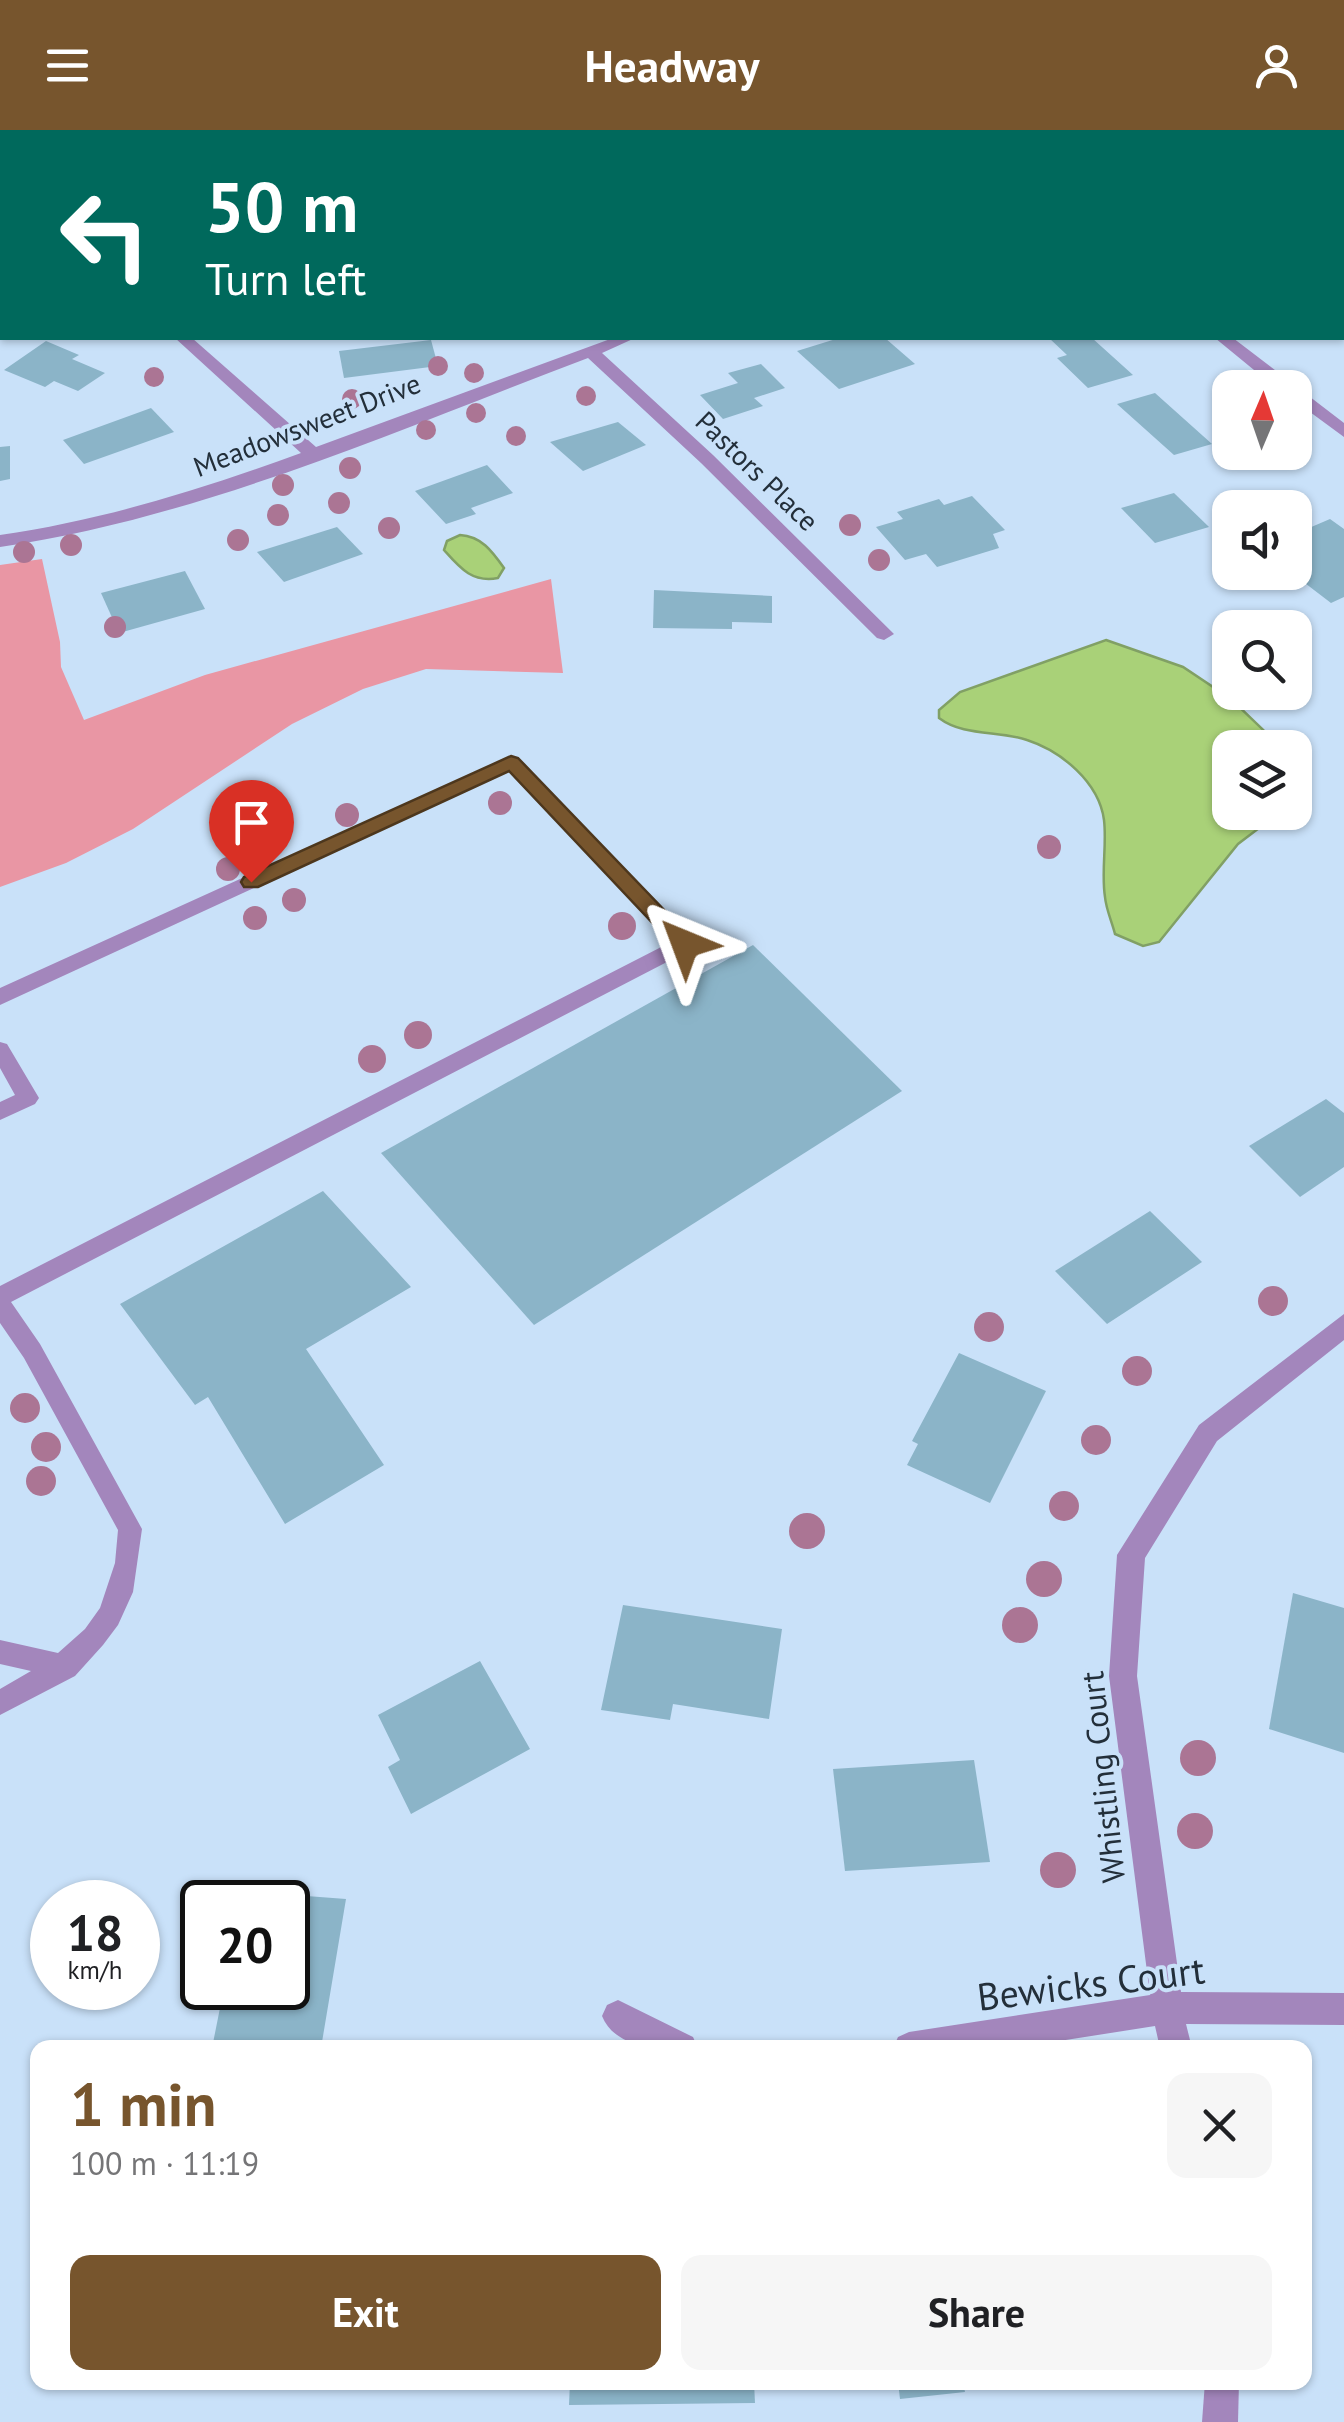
<!DOCTYPE html>
<meta charset="utf-8">
<style>
:root{--surface:#fff;--page:#f6f6f6;--text:#202124;--muted:#757577;--accent:#77552d}
body{margin:0;font-family:"PT Sans",sans-serif;background:var(--page);color:var(--text);height:100vh;display:flex;flex-direction:column;font-size:38px;white-space:nowrap}
*{box-sizing:border-box;margin:0}
p{font-size:32px;color:var(--muted)}
.icon{flex:none;width:55px;height:55px;fill:none;stroke:currentColor;stroke-width:2;stroke-linecap:round;stroke-linejoin:round}
.map{position:relative;flex:1;overflow:hidden}
.drawer{position:absolute;left:30px;top:1910px;width:1282px;height:350px;display:flex;flex-direction:column;background:var(--surface);border-radius:20px;box-shadow:0 2px 8px #0004}
.drawer>*{flex:none}
.banner{position:absolute;left:0px;top:0px;width:1345px;height:210px;box-shadow:0 2px 8px #0004;background:#00695c;color:#fff;overflow:hidden}
.needle{width:65px;rotate:2deg}
.controls{position:absolute;left:1212px;top:240px;display:grid;gap:20px}
.controls a{display:grid;place-items:center;width:100px;height:100px;border-radius:20px;background:var(--surface);box-shadow:0 2px 8px #0004;font-size:50px}
.speed{position:absolute;left:30px;top:1750px;display:flex;gap:20px;font-size:50px;font-weight:700;text-align:center}
.speed>*{display:grid;place-content:center;width:130px;height:130px;border-radius:50%;background:var(--surface);box-shadow:0 2px 8px #0004;line-height:1}
.speed small{font-size:25px;font-weight:400}
.speed .limit{border:5px solid #111;border-radius:15px;background:#fff;color:#111}
.pin{position:absolute;display:grid;place-items:center;width:85px;height:85px;color:#fff;margin:-102px -42px;border-radius:50% 50% 50% 0;rotate:-45deg;box-shadow:0 0 10px #0007}
.pin .icon{rotate:45deg}
.me{position:absolute;width:110px;margin:-55px;rotate:316deg;stroke-linejoin:round;filter:drop-shadow(0 0 8px #0008)}
.turn{display:flex;align-items:center;gap:35px;height:210px;padding:0 40px;font-size:45px}
.turn .icon{width:130px;height:130px;stroke-width:2.5}
.turn b{display:block;font-size:70px;line-height:85px}
.round{display:grid;place-items:center;flex:none;width:105px;height:105px;border-radius:20px;background:var(--page)}
.overview{display:flex;align-items:center;justify-content:space-between;height:170px;padding:0 40px}
h1{font-size:60px;font-weight:600;line-height:75px;color:var(--accent)}
.cta{display:flex;gap:20px;margin-top:auto;padding:20px 40px}
.cta a{flex:1;height:115px;border-radius:20px;background:var(--accent);color:#fff;font-size:40px;font-weight:600;line-height:115px;text-align:center}
.cta a+a{background:var(--page);color:var(--text)}
header{display:flex;justify-content:space-between;align-items:center;height:130px;padding:0 40px;background:var(--accent);color:#fff;font-size:45px;font-weight:600}
.map>svg:first-child{display:block}
.green{fill:#e996a4}
.water{fill:#a9d178;stroke:#81a065;stroke-width:2.5}
.building{fill:#8bb4c8}
.lines{fill:none;stroke-linecap:round;stroke-linejoin:round}
.service{fill:#a386bc;fill-rule:evenodd}
.minor{fill:#a386bc;fill-rule:evenodd}
.tree{fill:#ab7594}
.route{fill:#77552d;stroke:#4d371d;stroke-width:2.5}
.labels{text-anchor:middle;stroke-width:8;stroke-linejoin:round;paint-order:stroke}
.far-street-label{font-size:28px;fill:#232f3a;stroke:#c9e1f9}
.street-label{font-size:32px;fill:#232f3a;stroke:#c9e1f9}
.near-street-label{font-size:38px;fill:#232f3a;stroke:#c9e1f9}
</style>
<header><svg class="icon" aria-label="menu" viewBox="0 0 24 24"><path d="M4 6h16M4 12h16M4 18h16"/></svg>Headway<svg class="icon" aria-label="person" viewBox="0 0 24 24"><circle cx="12" cy="8" r="4"/><path d="M4 21q1-7 8-7t8 7"/></svg></header>
<div class="map">
<svg width="1344" height="2292" viewBox="0 0 1344 2292">
<rect width="100%" height="100%" fill="#c9e1f9"/>
<!-- green -->
<g class="green">
<polygon points="0,0 388,0 390,2 2,3"/>
<polygon points="42,429 60,512 61,537 84,590 205,545 551,449 563,543 426,539 363,559 292,594 133,699 66,733 0,757 0,435"/>
</g>
<!-- water -->
<g class="water">
<path d="M460,405C481,406 492,421 504,438L498,448C472,453 460,438 444,420L447,411Z"/>
<path d="M1106,510L1183,537L1231,569L1281,617L1230,618V682L1279,683L1238,714L1159,812L1143,816L1115,804C1112,792 1106,779 1105,767C1101,742 1107,715 1104,690C1099,652 1061,621 1027,610C999,600 964,607 939,588V580L960,562Z"/>
</g>
<!-- building -->
<g class="building">
<polygon points="839,208 885,208 915,234 839,259 797,221"/>
<polygon points="1049,208 1092,208 1133,245 1088,258 1057,228 1067,225"/>
<polygon points="431,210 438,236 344,248 339,221"/>
<polygon points="46,211 79,225 72,229 105,243 78,261 54,251 45,257 4,240"/>
<polygon points="761,234 785,258 754,268 763,276 723,289 700,265 738,253 728,243"/>
<polygon points="1155,263 1212,314 1174,325 1117,274"/>
<polygon points="151,278 174,302 84,334 63,310"/>
<polygon points="618,292 646,315 583,341 550,312"/>
<polygon points="10,316 10,349 0,351 0,317"/>
<polygon points="487,335 513,363 471,378 476,384 446,394 415,361"/>
<polygon points="1174,363 1209,397 1155,413 1121,378"/>
<polygon points="972,366 1005,400 993,404 999,418 937,437 926,424 905,430 876,397 903,389 897,382 939,369 944,375"/>
<polygon points="1330,389 1344,399 1344,467 1331,473 1297,447 1305,443 1295,436 1295,404"/>
<polygon points="337,397 363,424 284,452 257,422"/>
<polygon points="185,441 205,479 119,503 101,463"/>
<polygon points="654,460 772,466 772,493 732,492 732,499 653,498"/>
<polygon points="753,815 902,961 534,1195 381,1023"/>
<polygon points="1326,969 1344,983 1344,1037 1300,1067 1249,1016"/>
<polygon points="323,1061 411,1157 306,1219 384,1335 285,1394 208,1267 195,1275 120,1174"/>
<polygon points="1150,1081 1202,1132 1107,1194 1055,1141"/>
<polygon points="959,1223 1046,1261 990,1373 907,1335 918,1314 912,1311"/>
<polygon points="1293,1463 1344,1478 1344,1623 1269,1599"/>
<polygon points="623,1475 782,1499 769,1589 673,1574 670,1590 601,1580"/>
<polygon points="480,1531 530,1619 411,1684 388,1637 400,1630 378,1585"/>
<polygon points="974,1630 990,1732 845,1741 833,1639"/>
<polygon points="267,1763 346,1769 321,1918 212,1918 224,1858 288,1858 288,1772 265,1772"/>
<polygon points="570,2252 754,2252 755,2273 569,2275"/>
<polygon points="898,2252 963,2252 965,2262 900,2269"/>
</g>
<g class="lines">
<!-- service -->
<g class="service">
<polygon points="511,626 517,628 695,814 692,819 11,1172 40,1214 142,1399 133,1462 118,1495 103,1515 75,1546 0,1585 0,1559 31,1541 0,1534 0,1510 58,1523 85,1499 100,1478 115,1433 118,1400 24,1228 0,1193 0,1156 671,812 508,641 0,875 0,858"/>
<polygon points="0,912 7,914 39,968 35,974 0,990 0,972 15,965 0,938"/>
</g>
<!-- minor -->
<g class="minor">
<polygon points="963,0 979,0 980,2 964,2"/>
<rect x="0" y="129" width="2" height="10"/>
<path d="M175,208H192L316,317L613,208H635L602,223L713,325L894,504L884,510L877,508L701,333L588,228C396,300 204,387 0,417V405C104,390 203,359 301,323Z"/>
<polygon points="1215,208 1233,208 1344,293 1344,307 1295,271 1295,258 1276,258"/>
<polygon points="1344,1184 1344,1210 1217,1311 1145,1428 1137,1546 1181,1862 1344,1863 1344,1895 1186,1894 1192,1918 1160,1918 1155,1896 1015,1918 893,1918 898,1907 909,1902 1150,1865 1109,1546 1117,1425 1199,1295"/>
<path d="M618,1870L693,1907L698,1918C665,1918 617,1922 602,1886L607,1875Z"/>
<polygon points="1205,2252 1239,2252 1238,2292 1202,2292"/>
</g>
</g>
<!-- trees -->
<g class="tree">
<circle cx="438" cy="236" r="10"/>
<circle cx="474" cy="243" r="10"/>
<circle cx="154" cy="247" r="10"/>
<circle cx="586" cy="266" r="10"/>
<circle cx="352" cy="269" r="10"/>
<circle cx="476" cy="283" r="10"/>
<circle cx="426" cy="300" r="10"/>
<circle cx="516" cy="306" r="10"/>
<circle cx="350" cy="338" r="11"/>
<circle cx="283" cy="355" r="11"/>
<circle cx="339" cy="373" r="11"/>
<circle cx="278" cy="385" r="11"/>
<circle cx="850" cy="395" r="11"/>
<circle cx="389" cy="398" r="11"/>
<circle cx="238" cy="410" r="11"/>
<circle cx="71" cy="415" r="11"/>
<circle cx="24" cy="422" r="11"/>
<circle cx="879" cy="430" r="11"/>
<circle cx="115" cy="497" r="11"/>
<circle cx="500" cy="673" r="12"/>
<circle cx="347" cy="685" r="12"/>
<circle cx="1049" cy="717" r="12"/>
<circle cx="228" cy="739" r="12"/>
<circle cx="294" cy="770" r="12"/>
<circle cx="255" cy="788" r="12"/>
<circle cx="622" cy="796" r="14"/>
<circle cx="418" cy="905" r="14"/>
<circle cx="372" cy="929" r="14"/>
<circle cx="1273" cy="1171" r="15"/>
<circle cx="989" cy="1197" r="15"/>
<circle cx="1137" cy="1241" r="15"/>
<circle cx="25" cy="1278" r="15"/>
<circle cx="1096" cy="1310" r="15"/>
<circle cx="46" cy="1317" r="15"/>
<circle cx="41" cy="1351" r="15"/>
<circle cx="1064" cy="1376" r="15"/>
<circle cx="807" cy="1401" r="18"/>
<circle cx="1044" cy="1449" r="18"/>
<circle cx="1020" cy="1495" r="18"/>
<circle cx="1198" cy="1628" r="18"/>
<circle cx="1195" cy="1701" r="18"/>
<circle cx="1058" cy="1740" r="18"/>
</g>
<!-- route -->
<polygon class="route" points="511,626 518,628 692,809 692,820 678,820 509,641 258,757 244,757 241,752 244,747"/>
<g class="labels">
<!-- far-street labels -->
<g class="far-street-label">
<text transform="translate(307 295) rotate(-21)" y="10">Meadowsweet Drive</text>
<text transform="translate(757 341) rotate(44)" y="10">Pastors Place</text>
</g>
<!-- street labels -->
<g class="street-label">
<text transform="translate(1103 1647) rotate(-96)" y="11">Whistling Court</text>
</g>
<!-- near-street labels -->
<g class="near-street-label">
<text transform="translate(1091 1854) rotate(-7)" y="13">Bewicks Court</text>
</g>
</g>
</svg>
<div class="controls">
<a><svg class="needle" viewBox="-14 -14 28 28"><path d="M0-13l5 13h-10z" fill="#e53935"/><path d="M0 13l5-13h-10z" fill="#757577"/></svg></a>
<a><svg class="icon" aria-label="sound" viewBox="0 0 24 24"><path d="M4 9h4l5-4v14l-5-4H4zM17 9q2 3 0 6"/></svg></a>
<a><svg class="icon" aria-label="search" viewBox="0 0 24 24"><circle cx="10" cy="10" r="6"/><path d="M15 15l6 6"/></svg></a>
<a><svg class="icon" aria-label="layers" viewBox="0 0 24 24"><path d="M12 4l9 5-9 5-9-5zM3 14l9 5 9-5"/></svg></a>
</div>
<div class="speed"><div>18<small>km/h</small></div><div class="limit">20</div></div>
<div class="pin" style="left:251px;top:752px;background:#d93025"><svg class="icon" aria-label="arrive" viewBox="0 0 24 24"><path d="M6 21V4h12l-3 4 3 4H6"/></svg></div>
<svg class="me" style="left:685px;top:814px" viewBox="-20 -20 40 40"><path d="M0-17L14 15 0 8-14 15z" fill="#77552d" stroke="#fff" stroke-width="4"/></svg>
<div class="banner">
<div class="turn"><svg class="icon" aria-label="left" viewBox="0 0 24 24"><path d="M17 20v-9H6M10 6l-5 5 5 5"/></svg><div><b>50 m</b>Turn left</div></div>
</div>
<section class="drawer">
<div class="overview"><div><h1>1 min</h1><p>100 m · 11:19</p></div><a class="round"><svg class="icon" aria-label="close" viewBox="0 0 24 24"><path d="M6 6l12 12M18 6L6 18"/></svg></a></div>
<div class="cta"><a>Exit</a><a>Share</a></div>
</section>
</div>
